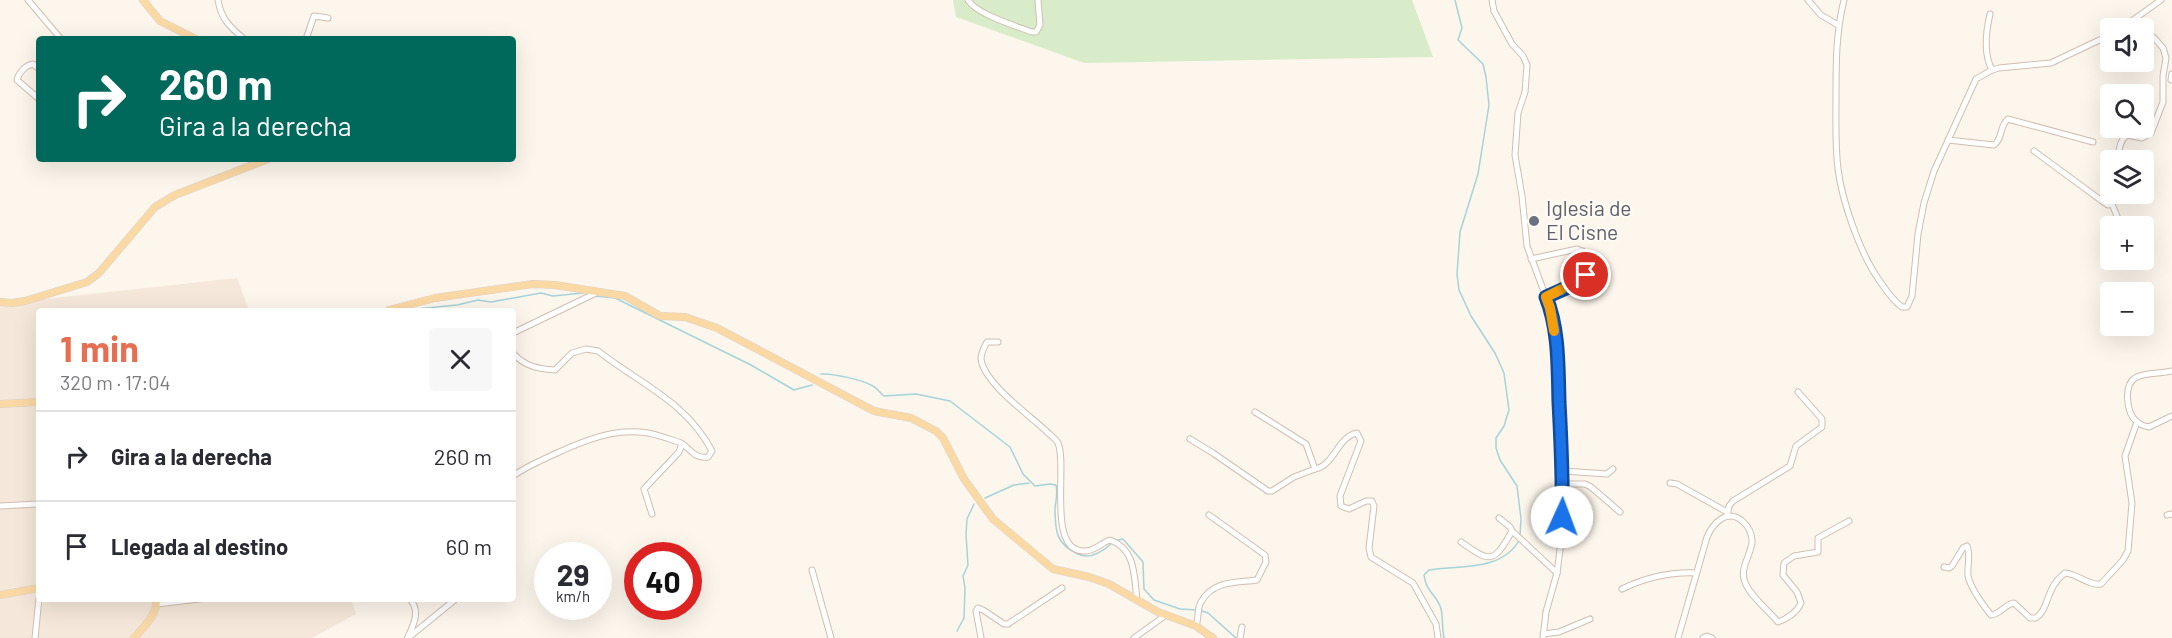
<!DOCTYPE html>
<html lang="es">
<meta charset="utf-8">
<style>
:root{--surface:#fff;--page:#f7f7f7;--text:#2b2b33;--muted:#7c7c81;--line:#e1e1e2;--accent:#e76f51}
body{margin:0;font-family:Barlow,sans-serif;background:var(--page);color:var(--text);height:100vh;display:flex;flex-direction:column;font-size:22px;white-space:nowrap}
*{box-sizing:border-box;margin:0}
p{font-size:20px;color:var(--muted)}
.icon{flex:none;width:33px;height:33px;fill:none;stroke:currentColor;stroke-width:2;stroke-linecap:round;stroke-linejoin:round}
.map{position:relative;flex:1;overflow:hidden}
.drawer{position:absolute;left:36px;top:308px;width:480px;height:294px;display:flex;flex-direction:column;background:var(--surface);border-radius:6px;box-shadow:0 6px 24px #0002}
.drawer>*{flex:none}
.banner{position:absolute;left:36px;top:36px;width:480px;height:126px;border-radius:6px;box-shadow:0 6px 24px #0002;background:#00695c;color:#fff;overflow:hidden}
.fabs{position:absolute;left:2100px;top:18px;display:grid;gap:12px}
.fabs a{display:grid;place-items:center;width:54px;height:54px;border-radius:6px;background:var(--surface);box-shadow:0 6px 24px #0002;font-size:30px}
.speed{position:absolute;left:534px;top:542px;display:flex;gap:12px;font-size:30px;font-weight:700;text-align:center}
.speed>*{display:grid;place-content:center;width:78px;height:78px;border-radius:50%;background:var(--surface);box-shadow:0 6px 24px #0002;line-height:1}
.speed small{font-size:15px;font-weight:400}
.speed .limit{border:9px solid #d22;background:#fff;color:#111}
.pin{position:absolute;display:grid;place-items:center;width:51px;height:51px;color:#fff;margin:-26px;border:3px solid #fff;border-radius:50%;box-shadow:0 2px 6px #0007}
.me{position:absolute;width:66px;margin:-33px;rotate:2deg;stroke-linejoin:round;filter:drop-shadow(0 0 4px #0008)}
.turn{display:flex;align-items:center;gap:21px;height:126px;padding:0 24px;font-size:27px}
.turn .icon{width:78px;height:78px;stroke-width:2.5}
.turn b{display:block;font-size:42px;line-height:51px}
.round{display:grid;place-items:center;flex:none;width:63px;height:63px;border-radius:6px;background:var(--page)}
.headline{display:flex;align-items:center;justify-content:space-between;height:102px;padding:0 24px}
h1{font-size:36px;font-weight:700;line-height:45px;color:var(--accent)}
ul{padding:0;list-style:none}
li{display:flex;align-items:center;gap:18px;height:90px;padding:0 24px;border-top:2px solid var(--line)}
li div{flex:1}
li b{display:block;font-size:22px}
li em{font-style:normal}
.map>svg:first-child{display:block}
.residential{fill:#f5e8da}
.green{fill:#d8ecc9}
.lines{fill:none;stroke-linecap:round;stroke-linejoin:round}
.stream{stroke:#a5d3da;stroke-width:1.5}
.minor-casing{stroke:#d1beb0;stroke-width:7}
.major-casing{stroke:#dad1cd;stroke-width:8}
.minor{stroke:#fff;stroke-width:5}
.major{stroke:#fbd9a5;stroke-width:7}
.route-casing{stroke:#114b97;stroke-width:15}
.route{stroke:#1a73e8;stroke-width:10}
.slow{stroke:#f59e0b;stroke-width:10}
.worship-dot{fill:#6b7280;stroke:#fffaf3;stroke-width:2}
.labels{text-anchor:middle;stroke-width:4.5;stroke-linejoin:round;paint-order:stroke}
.worship-label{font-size:21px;fill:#5b616d;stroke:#fffaf3;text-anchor:start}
</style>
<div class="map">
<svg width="2172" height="638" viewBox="0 0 2172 638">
<rect width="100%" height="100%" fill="#fdf6ec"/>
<!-- residential -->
<polygon class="residential" points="237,278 249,310 39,310 39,598 351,599 356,614 312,638 0,638 0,304"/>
<!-- green -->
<polygon class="green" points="953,0 1412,0 1433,57 1084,63 956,17"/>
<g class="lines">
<!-- stream -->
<g class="stream">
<polyline points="1455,0 1462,28 1458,40 1483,64 1486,77 1489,105 1478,174 1460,232 1457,274 1459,290 1471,316 1495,353 1504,373 1509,410 1504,426 1496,438 1496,448 1500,460 1517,486 1521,519 1520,535"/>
<polyline points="595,296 615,298 751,365 794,390 812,385"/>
<polyline points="407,310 457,305 478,300 491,302 541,293 553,296 583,293"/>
<path d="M821,374C832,373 863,380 873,386C877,388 880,393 884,396L916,394L950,401L1010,447L1023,474L1035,486L1050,484L1056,485C1058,494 1056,500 1055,508C1055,531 1056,544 1078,554C1090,560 1102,552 1111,544"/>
<polyline points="985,498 1014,485 1029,483"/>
<polyline points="1114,541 1123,539 1143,562 1144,589 1154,600 1180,609 1197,610"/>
<polyline points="1202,611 1208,613 1236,638"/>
<polyline points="957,631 964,618 965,588 963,576 968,565 966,535 967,519 974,504"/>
<path d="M1444,638C1442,629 1443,617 1441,609C1437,594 1426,593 1424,575L1429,570C1460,565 1502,572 1520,539"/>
</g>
<defs>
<g id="minor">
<polyline points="28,0 61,39"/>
<path d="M218,0C221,19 230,27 244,39"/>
<path d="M968,0C976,14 1016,26 1032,32H1036L1040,25L1038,0"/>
<polyline points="1492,0 1494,11 1512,44 1523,56 1527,65 1525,92 1518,113 1515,155 1522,196 1527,246 1550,308 1557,353 1563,484 1562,534 1557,573 1546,612 1543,638"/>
<polyline points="1808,0 1821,15 1838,25"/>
<path d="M1844,0C1836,32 1836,63 1836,96C1836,120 1835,144 1838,169C1842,201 1860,253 1879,280C1886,290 1892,300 1902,307H1907L1912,296L1918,234L1924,203L1934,171L1976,79L1992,70L1999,68L2051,63L2110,35"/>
<path d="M1990,14C1986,31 1983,53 1992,70"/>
<polyline points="2122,28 2161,0"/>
<polyline points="306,39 314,16 328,18"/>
<path d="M39,69L33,64C26,65 19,72 17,80L39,99"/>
<polyline points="2171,80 2172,74"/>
<path d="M1948,140L1994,145C2003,139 1999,126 2008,119L2093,142"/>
<polyline points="2034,151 2102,201 2108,205 2112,204"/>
<path d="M2118,160C2119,151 2119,141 2127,135L2142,138L2151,133L2163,102V76L2166,58L2163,48L2156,40L2152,36L2144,33"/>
<polyline points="2114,194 2112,204 2121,226"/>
<polyline points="1531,259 1577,249 1583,251 1586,275 1585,279 1546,297"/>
<polyline points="513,333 598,292"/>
<path d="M998,342H987C984,348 981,352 981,359C984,383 1028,414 1045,430C1049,434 1056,439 1058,443C1068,465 1046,553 1085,551C1095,551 1101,543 1110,540C1136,549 1134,576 1137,600"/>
<path d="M513,353C524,366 538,369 555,370L572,353L586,349L598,351C639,383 687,402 712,451L708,457C694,459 691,449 681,443C676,441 669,439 663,437C626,424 592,437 557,453C542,460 527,466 513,476"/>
<path d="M2172,371C2161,374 2145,372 2135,378C2123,386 2127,413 2136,421C2140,425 2144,426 2149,427L2172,416"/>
<path d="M1255,412L1306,444L1315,469C1335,465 1337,437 1357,433L1361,441L1340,496L1341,506L1349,509L1366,501H1372L1374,506L1369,548L1371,557L1413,583L1436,624L1438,638"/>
<polyline points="1190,439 1213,453 1268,491 1272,491 1294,477 1315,469"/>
<polyline points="1563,471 1607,474 1613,469"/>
<polyline points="1670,483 1677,484 1727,512"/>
<polyline points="1563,484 1585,484 1591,487 1620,512"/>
<polyline points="0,506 38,504"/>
<polyline points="652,514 644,489 679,452 682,444"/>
<polyline points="2167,515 2172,514"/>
<polyline points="1727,516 1729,506 1733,501 1790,466 1796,446 1822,427 1822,419 1798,392"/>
<polyline points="1512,531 1557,573"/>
<path d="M1461,542C1490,562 1493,565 1512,531L1510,527L1499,518"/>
<path d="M1944,567L1949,568L1952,566L1963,548L1967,546C1971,556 1967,566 1968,576C1971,589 1983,605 1991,615C2001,614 2005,604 2014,603L2030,618H2036C2050,608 2045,588 2065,573C2078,574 2089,586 2101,584L2123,560L2128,551L2132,503L2125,456L2137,422"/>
<polyline points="812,570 831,638"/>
<path d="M1622,589C1645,578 1672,572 1696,573"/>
<polyline points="157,604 207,598"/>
<path d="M1196,626C1199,618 1197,608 1201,602C1213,580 1237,583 1257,580L1266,562L1265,555L1209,515"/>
<polyline points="1543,634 1559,632 1590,619"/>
<path d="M408,637C414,624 421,610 409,598"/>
<polyline points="35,638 39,598"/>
<polyline points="408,638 457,598"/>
<polyline points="981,638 976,611 978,608 983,610 1004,624 1008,624 1062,588"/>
<polyline points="1134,638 1166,615"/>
<polyline points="1240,638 1242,627"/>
<path d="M1678,638L1707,537C1710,530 1715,523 1721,519C1736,509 1753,527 1752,542C1751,555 1739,569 1745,582C1749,595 1769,611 1778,622C1787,619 1797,612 1801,603L1797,592L1783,575L1784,563L1794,556L1818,552V538L1849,521"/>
<polyline points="1703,638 1707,636 1712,638"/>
</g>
<g id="major">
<polyline points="143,0 160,21 196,39"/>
<polyline points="0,302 12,303 25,301 87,282 99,273 155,207 175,195 268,159"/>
<polyline points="389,310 435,298 533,284 555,285 625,296 660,316 685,317 717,328 874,411 911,418 936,431 943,438 964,479 993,519 1053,569 1089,577 1109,584 1158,612 1196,626 1213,638"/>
<polyline points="0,404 39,402"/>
<polyline points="0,595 39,588"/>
<path d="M134,638C143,628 159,613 156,598"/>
</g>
</defs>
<!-- minor casing -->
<use href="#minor" class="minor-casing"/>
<!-- major casing -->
<use href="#major" class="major-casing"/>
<!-- minor -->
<use href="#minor" class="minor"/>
<!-- major -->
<use href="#major" class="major"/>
</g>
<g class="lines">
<defs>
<path id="route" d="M1562,517C1563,479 1561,440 1559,402C1558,367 1559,329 1546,297L1582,281L1586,275"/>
</defs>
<!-- route casing -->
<use href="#route" class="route-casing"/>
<!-- route -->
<use href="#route" class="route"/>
<!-- slow -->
<polyline class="slow" points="1554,331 1550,308 1546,297 1562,289"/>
</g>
<!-- markers -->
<circle class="worship-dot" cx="1534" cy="221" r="6"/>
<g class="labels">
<!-- worship labels -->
<g class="worship-label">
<text x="1546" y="216">Iglesia de<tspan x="1546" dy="24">El Cisne</tspan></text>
</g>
</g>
</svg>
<div class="fabs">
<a><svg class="icon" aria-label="sound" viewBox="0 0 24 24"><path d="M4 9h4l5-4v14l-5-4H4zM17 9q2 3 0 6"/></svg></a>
<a><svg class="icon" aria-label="search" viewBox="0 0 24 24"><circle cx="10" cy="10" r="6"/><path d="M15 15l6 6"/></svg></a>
<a><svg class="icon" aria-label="layers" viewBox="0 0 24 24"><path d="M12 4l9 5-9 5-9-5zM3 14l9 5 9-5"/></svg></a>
<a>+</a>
<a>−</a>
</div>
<div class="speed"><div>29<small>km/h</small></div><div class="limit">40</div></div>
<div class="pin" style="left:1586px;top:275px;background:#d93025"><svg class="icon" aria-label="arrive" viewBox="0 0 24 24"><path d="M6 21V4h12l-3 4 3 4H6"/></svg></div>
<svg class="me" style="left:1562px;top:517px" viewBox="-20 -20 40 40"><circle r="19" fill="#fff"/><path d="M0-13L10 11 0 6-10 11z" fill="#1a73e8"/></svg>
<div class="banner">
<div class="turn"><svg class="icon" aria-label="right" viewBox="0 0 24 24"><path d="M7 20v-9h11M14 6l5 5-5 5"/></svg><div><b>260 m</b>Gira a la derecha</div></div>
</div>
<section class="drawer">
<div class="headline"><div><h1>1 min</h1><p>320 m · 17:04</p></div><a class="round"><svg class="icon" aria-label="close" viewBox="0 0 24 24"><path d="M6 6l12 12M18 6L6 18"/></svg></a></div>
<ul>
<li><svg class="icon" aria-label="right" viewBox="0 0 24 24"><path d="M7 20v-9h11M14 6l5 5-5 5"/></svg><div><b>Gira a la derecha</b></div><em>260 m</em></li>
<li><svg class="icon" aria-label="arrive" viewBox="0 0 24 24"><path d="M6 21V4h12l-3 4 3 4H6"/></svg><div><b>Llegada al destino</b></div><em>60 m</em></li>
</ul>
</section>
</div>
